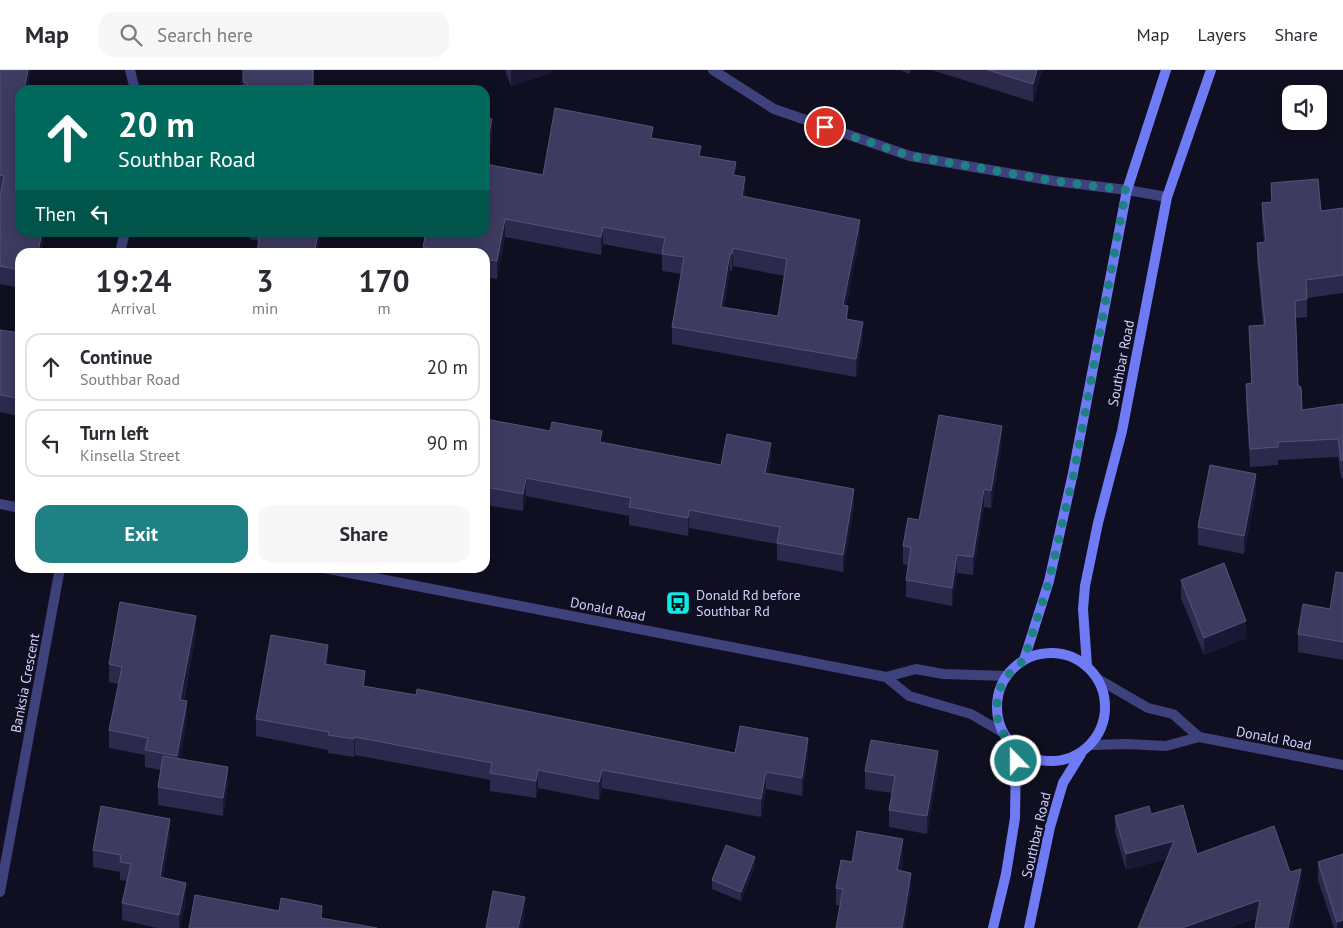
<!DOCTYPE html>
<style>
:root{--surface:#fff;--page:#f7f7f7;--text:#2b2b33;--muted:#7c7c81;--line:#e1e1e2;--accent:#1f8184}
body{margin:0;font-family:"PT Sans",sans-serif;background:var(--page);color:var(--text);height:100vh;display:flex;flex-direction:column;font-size:19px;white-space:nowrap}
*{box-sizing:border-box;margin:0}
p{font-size:16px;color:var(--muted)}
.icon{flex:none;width:28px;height:28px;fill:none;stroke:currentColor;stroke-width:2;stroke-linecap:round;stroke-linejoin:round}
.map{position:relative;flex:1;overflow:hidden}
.panel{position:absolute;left:15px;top:178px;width:475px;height:325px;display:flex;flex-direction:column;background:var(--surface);border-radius:15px;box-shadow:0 2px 12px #0003}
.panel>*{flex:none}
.hud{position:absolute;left:15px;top:15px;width:475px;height:152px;border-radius:15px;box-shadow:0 2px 12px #0003;background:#00695c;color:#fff;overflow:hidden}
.controls{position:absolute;left:1282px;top:15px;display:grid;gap:10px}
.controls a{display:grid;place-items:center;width:45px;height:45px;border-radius:10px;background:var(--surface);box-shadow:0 2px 12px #0003;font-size:25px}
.pin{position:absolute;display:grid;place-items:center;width:42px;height:42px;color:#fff;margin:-21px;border:2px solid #fff;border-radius:50%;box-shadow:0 1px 5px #0007}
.me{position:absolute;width:55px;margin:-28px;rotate:338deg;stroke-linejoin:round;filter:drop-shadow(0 0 4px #0008)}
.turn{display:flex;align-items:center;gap:18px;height:105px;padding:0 20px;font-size:22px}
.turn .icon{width:65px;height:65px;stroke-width:2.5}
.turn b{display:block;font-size:35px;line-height:42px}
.then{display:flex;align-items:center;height:48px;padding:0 20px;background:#0003;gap:10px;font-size:19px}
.eta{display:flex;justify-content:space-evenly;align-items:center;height:85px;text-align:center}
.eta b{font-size:30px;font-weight:700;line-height:35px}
.button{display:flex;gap:10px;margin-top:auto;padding:10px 20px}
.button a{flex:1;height:58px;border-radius:15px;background:var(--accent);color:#fff;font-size:20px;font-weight:700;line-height:58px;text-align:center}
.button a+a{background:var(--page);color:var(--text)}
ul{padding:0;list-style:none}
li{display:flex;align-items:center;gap:15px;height:68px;margin:0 10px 8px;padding:0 10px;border:2px solid var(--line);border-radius:15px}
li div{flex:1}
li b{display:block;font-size:19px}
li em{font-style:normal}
header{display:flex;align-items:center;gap:30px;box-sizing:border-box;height:70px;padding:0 25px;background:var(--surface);border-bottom:1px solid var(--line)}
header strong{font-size:24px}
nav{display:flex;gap:28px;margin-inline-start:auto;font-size:18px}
.search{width:350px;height:45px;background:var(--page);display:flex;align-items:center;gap:12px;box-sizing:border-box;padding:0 18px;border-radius:15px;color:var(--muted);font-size:19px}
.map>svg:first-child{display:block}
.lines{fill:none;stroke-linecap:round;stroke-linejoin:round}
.minor{stroke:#3d427d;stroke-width:10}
.tertiary{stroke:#3d427d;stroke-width:10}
.secondary{stroke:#6f7bf5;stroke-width:10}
.wall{fill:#2c294d;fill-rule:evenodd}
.shaded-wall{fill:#191734}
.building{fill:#3d3b60;stroke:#555378;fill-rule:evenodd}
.route{stroke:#1f8184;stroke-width:9;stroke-dasharray:0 16.2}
.labels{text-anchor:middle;stroke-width:5;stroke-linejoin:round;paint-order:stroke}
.street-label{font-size:14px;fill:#d2d2fc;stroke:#100f21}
.poi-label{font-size:14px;fill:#d2d2fc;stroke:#100f21;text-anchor:start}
</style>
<header>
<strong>Map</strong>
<div class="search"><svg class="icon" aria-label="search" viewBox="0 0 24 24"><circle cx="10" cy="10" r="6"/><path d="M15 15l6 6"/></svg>Search here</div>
<nav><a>Map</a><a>Layers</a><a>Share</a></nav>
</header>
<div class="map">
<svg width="1343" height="858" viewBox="0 0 1343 858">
<rect width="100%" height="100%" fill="#100f21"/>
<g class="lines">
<!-- minor -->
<g class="minor">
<polyline points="130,0 135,20"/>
<polyline points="713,0 774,39 910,86 1054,111 1127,120 1167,127"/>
<polyline points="120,182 125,162"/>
<polyline points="0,822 60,498"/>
</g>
<!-- tertiary -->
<g class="tertiary">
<polyline points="0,434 20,438"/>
<polyline points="324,498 886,607 916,599 943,604 1007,606"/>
<polyline points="886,607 909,626 971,644 1002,662"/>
<polyline points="1098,609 1148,638 1173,644 1199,667"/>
<polyline points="1091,675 1126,674 1166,676 1199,667 1343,695"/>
</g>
<!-- secondary -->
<g class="secondary">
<circle cx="1051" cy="637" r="54"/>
<polyline points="1024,590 1049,511 1073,403 1127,120 1166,0"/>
<polyline points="1087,596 1083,539 1085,516 1098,453 1122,361 1167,127 1211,0"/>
<polyline points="993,858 1006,804 1015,748 1016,679"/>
<polyline points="1029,858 1050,757 1063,713 1081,684"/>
</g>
</g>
<!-- wall -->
<g class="wall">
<polygon points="0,0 31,0 27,20 20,20 20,162 45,162 41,182 20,182 20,218 0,214 0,127 1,123 0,123"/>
<polygon points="243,0 314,0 313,20 243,20"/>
<polygon points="505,0 553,0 545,5 511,16"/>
<polygon points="900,0 911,0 909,4"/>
<polygon points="932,0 1042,0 1033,32"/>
<path d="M485,48L492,67L487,94L543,105L653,68L701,86L736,105L745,126L860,167L846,236L848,250L863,269L856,307L672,274V257L681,204L662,201V185L603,174L601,185L505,167L497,209L485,207V182H423V177ZM733,196L784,206L778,246L724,237L730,201H732Z"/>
<polygon points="1271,113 1321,141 1343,138 1343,223 1307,228 1307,247 1296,248 1298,316 1302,340 1343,334 1343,408 1341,408 1338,387 1278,390 1278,395 1250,397 1246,331 1246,314 1251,313 1249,256 1263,255 1257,191 1257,173 1264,172 1262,150 1262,133 1271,132"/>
<polygon points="249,162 321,162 318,182 257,182 259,171 249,169"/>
<polygon points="0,260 20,263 17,346 0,342"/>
<polygon points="485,349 602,373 721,395 771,390 768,404 854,437 843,502 777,490 777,474 689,458 688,466 629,455 629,446 526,426 523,441 485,435"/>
<polygon points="1002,374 991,438 984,437 973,505 957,503 952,536 906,527 906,510 908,495 903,494 903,476 919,450"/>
<polygon points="1256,422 1244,484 1198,475 1198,457"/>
<polygon points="1343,503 1343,590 1298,582 1298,564 1330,539"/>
<polygon points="1181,510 1246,568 1204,585 1181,528"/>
<polygon points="196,563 184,630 187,649 180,689 228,715 223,746 158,735 158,717 161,700 145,697 145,685 109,678 109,660 119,614 109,612 109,594"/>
<polygon points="328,593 328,595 365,616 735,683 808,686 802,726 766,719 761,747 602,718 599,730 538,718 536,728 490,721 490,710 355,685 354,687 328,683 328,680 256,666 256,649"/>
<polygon points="938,699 927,764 889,757 889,740 892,723 865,719 865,701"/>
<polygon points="1151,744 1197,784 1290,802 1301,815 1292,858 1255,858 1257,848 1228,858 1167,789 1126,800 1115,762 1115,746"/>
<polygon points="170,767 163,808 186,831 180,858 157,858 122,850 122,833 127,811 120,810 120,802 93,797 93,780"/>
<polygon points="903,787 901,801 911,821 840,836 836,835 836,818"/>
<polygon points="1318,792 1343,858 1334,858 1318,810"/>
<polygon points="755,796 741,831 712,819 712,810"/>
</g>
<!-- shaded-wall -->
<g class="shaded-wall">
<polygon points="28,0 31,0 27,20 24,20"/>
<polygon points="511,0 553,0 545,5 511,16"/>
<polygon points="1037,0 1042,0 1033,32 1033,14"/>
<polygon points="20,43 20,61 17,59"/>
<polygon points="492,49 492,67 485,102 485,85"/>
<polygon points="736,92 736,110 733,105"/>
<polygon points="745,107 745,125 742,143 742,126"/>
<polygon points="505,149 505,167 497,209 497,191"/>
<polygon points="860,150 860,167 843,253 843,235"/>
<polygon points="603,157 603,174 601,185 601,167"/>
<polygon points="42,162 45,162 41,182 38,182"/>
<polygon points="318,162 321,162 318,182 315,182"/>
<polygon points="733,178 733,196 732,201 732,184"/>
<polygon points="730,183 730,201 721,254 721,237"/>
<polygon points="848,236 848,254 846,249"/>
<polygon points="863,252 863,269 856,307 856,289"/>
<polygon points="20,314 20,332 17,346 17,328"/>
<polygon points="1002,356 1002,374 991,438 991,421"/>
<polygon points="771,373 771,390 765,421 765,403"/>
<polygon points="1256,404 1256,422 1244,484 1244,466"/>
<polygon points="526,408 526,426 523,441 523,424"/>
<polygon points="854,419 854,437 843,502 843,485"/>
<polygon points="984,419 984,437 973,505 973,487"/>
<polygon points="689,440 689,458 688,466 688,448"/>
<polygon points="957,485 957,503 952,536 952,518"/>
<polygon points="196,546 196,563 180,647 180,630"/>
<polygon points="1246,551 1246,568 1204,585 1204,568"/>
<polygon points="328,575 328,593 325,612 325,594"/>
<polygon points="365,601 365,619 363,616"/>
<polygon points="187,631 187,649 177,704 177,686"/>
<polygon points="355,667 355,685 354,687 354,669"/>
<polygon points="808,668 808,686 802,726 802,708"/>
<polygon points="938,681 938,699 927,764 927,746"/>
<polygon points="228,697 228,715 223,746 223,728"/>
<polygon points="538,700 538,718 536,728 536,711"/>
<polygon points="602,700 602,718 599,730 599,712"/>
<polygon points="766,702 766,719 761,747 761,729"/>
<polygon points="170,749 170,767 160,825 160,807"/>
<polygon points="903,769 903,787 897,818 897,800"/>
<polygon points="1174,771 1174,787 1126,800 1126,784"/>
<polygon points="755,787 755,796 741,831 741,822"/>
<polygon points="1301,799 1301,815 1292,858 1288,858"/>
<polygon points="911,803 911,821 905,858 902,858"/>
<polygon points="186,813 186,831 180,858 179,858 179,845"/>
<polygon points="525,827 525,844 522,858 518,858"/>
<polygon points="1260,830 1260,847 1228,858 1182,858"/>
<polygon points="1343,850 1343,858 1337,858 1337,852"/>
</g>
<!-- building -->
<g class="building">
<polygon points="0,0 28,0 24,20 20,20 20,43 17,59 20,59 20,162 42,162 38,182 20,182 20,200 0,196 0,127 4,106 0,105"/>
<polygon points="243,0 313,0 313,15 305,15 305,20 247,20 247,13 243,12"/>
<polygon points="988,0 1037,0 1033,14"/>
<path d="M555,38L653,57L651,68L701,76L699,86L736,92L733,105L745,107L742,126L860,150L843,235L848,236L846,249L863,252L856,289L672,257L684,187L662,184L665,168L603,157L601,167L505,149L497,191L485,189V182H450L423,177L426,162H485V94L543,105ZM733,178L787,189L778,246L721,237L730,183L732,184Z"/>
<polygon points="485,48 492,49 485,85"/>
<polygon points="1318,109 1321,141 1343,138 1343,205 1306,210 1307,229 1295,231 1298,316 1301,317 1302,340 1343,334 1343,390 1341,391 1338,369 1278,372 1278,377 1250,379 1246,314 1252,313 1249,256 1265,255 1257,173 1266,172 1262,133 1272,132 1271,113"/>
<polygon points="260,162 318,162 315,180 307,179 307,182 257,182"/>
<polygon points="0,260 20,263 20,314 17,328 0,325"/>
<polygon points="939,345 1002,356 991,421 984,419 973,487 957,485 952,518 906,510 911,477 903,476 908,448 919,450"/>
<polygon points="485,349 550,361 552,352 602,361 600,372 721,395 727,364 771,373 765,403 854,419 843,485 777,473 780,457 689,440 688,448 629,437 631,428 526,408 523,424 485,417"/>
<polygon points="1210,395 1256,404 1244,466 1198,457"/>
<polygon points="1224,493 1246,551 1204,568 1181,510"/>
<polygon points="1336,502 1343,503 1343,572 1298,564 1303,534 1330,539"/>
<polygon points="120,532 196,546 180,630 187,631 177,686 145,680 148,668 109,660 122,597 109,594"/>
<polygon points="271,565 328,575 325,594 365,601 363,616 416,625 417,619 735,683 740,656 808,668 802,708 766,702 761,729 602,700 599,712 538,700 536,711 490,703 492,693 355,667 354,669 328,665 329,662 256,649"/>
<polygon points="871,670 938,681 927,746 889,740 895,706 865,701"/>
<polygon points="163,686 228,697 223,728 158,717"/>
<polygon points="1183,735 1197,784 1274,756 1290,802 1301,799 1288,858 1255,858 1260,830 1182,858 1138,858 1174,771 1126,784 1115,746 1149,736 1151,744"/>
<polygon points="101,736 170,749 160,807 186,813 179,845 122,833 131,794 120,792 121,785 93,780"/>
<polygon points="857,761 903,769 897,800 911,803 902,858 836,858 843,819 836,818 841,790 852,792"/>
<polygon points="726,775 755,787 741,822 712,810"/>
<polygon points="1343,784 1343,850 1337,852 1318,792"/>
<polygon points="493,821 525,827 518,858 486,858"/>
<polygon points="195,825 279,841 281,828 322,836 321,848 377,858 189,858"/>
</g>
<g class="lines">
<!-- route -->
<polyline class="route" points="825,57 910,86 1054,111 1126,120 1074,403 1049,511 1024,590 1007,606 1001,616 998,628 996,639 998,651 1002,662 1016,679 1016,691"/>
</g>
<!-- icons -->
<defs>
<symbol id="bus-square" viewBox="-11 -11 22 22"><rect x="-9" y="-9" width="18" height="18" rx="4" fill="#10eae7" stroke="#100f21"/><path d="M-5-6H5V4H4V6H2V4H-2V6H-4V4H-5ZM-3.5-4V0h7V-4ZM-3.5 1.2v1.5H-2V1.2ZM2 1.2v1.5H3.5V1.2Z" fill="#111"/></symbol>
</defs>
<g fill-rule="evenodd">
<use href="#bus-square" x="664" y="519" width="28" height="28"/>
</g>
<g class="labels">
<!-- street labels -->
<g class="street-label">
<text transform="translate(1121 293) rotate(-79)" y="5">Southbar Road</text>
<text transform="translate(608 539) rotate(11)" y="5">Donald Road</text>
<text transform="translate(25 613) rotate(-79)" y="5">Banksia Crescent</text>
<text transform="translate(1274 668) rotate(11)" y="5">Donald Road</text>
<text transform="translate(1036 765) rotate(-77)" y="5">Southbar Road</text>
</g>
<!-- poi labels -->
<g class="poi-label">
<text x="696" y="530">Donald Rd before<tspan x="696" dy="16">Southbar Rd</tspan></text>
</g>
</g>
</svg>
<div class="controls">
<a><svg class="icon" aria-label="sound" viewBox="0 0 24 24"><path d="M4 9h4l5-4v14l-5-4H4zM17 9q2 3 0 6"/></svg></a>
</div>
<div class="pin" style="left:825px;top:57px;background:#d93025"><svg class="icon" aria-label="arrive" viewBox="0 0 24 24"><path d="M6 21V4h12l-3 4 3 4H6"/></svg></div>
<svg class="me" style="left:1016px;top:691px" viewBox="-20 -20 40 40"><circle r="17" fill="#1f8184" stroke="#fff" stroke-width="3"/><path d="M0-11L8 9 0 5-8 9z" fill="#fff"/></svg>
<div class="hud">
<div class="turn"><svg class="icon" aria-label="ahead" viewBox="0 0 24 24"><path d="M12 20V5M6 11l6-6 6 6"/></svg><div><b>20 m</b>Southbar Road</div></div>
<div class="then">Then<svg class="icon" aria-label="left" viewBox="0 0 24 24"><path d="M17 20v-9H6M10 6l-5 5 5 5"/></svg></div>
</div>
<section class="panel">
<div class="eta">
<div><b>19:24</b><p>Arrival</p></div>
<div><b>3</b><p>min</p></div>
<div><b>170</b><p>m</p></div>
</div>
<ul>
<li><svg class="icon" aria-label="ahead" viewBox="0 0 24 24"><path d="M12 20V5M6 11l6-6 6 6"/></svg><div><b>Continue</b><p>Southbar Road</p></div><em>20 m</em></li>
<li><svg class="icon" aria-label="left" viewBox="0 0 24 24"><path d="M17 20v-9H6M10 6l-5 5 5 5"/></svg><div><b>Turn left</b><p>Kinsella Street</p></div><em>90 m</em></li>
</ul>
<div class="button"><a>Exit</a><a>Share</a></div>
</section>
</div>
